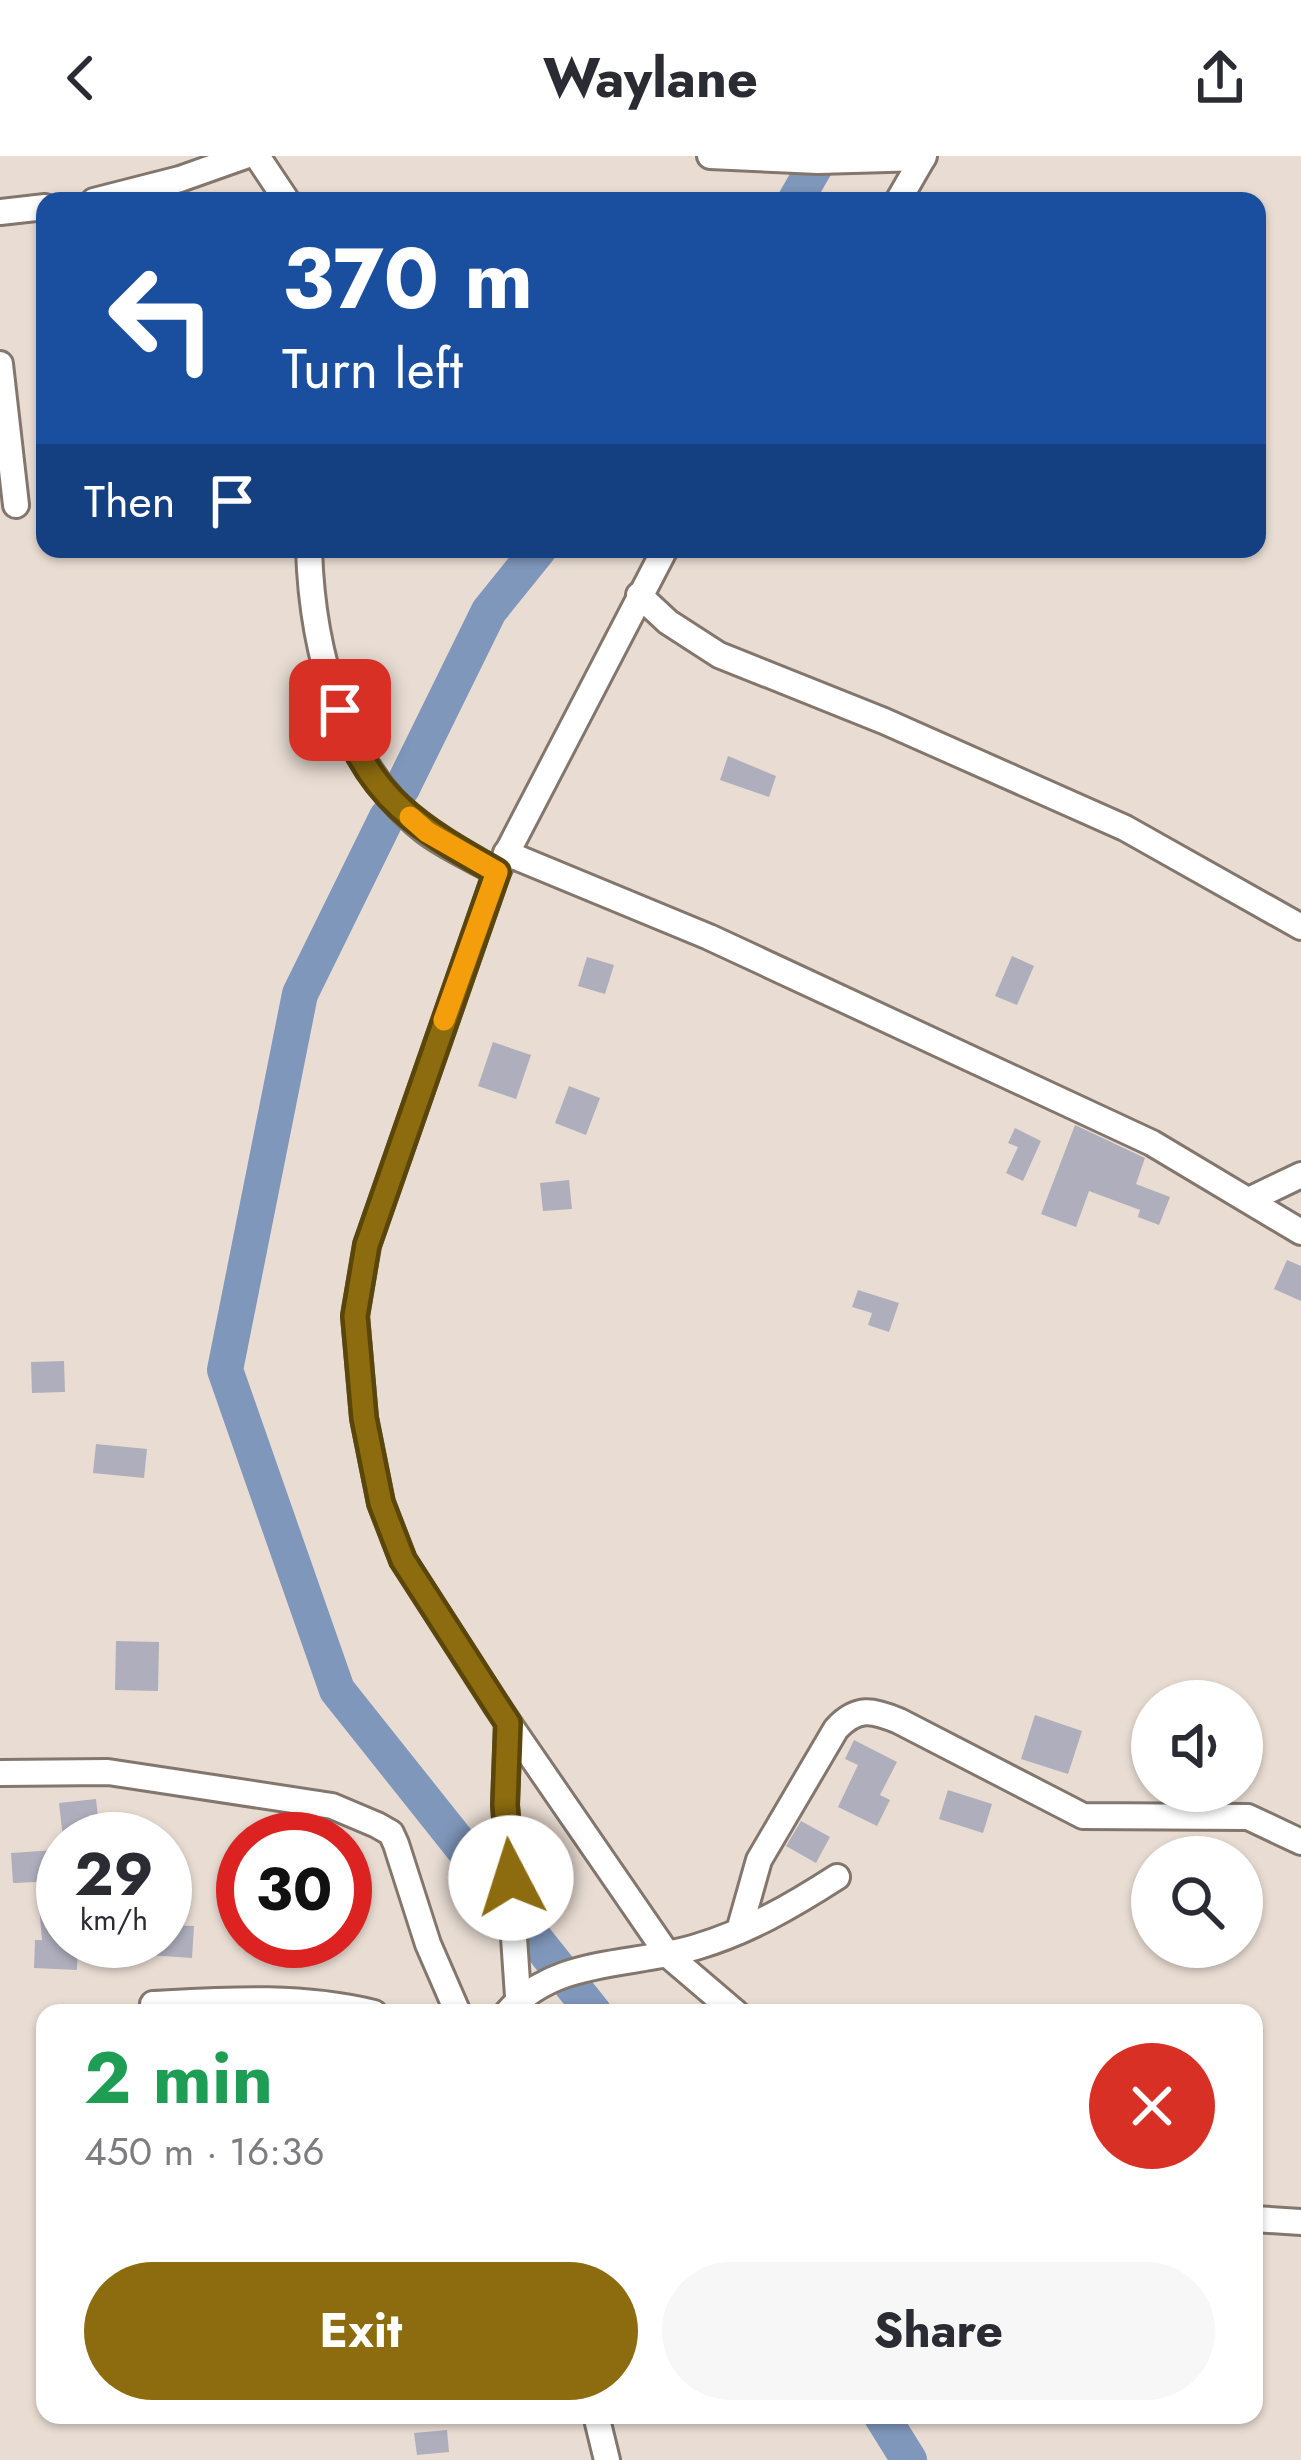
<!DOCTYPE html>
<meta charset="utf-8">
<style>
:root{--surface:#fff;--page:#f7f7f7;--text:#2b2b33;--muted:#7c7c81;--accent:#8c6c0e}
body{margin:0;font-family:Jost,sans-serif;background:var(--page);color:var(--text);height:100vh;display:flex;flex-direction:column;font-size:45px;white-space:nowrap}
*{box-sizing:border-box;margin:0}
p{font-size:39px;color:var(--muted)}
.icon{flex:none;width:66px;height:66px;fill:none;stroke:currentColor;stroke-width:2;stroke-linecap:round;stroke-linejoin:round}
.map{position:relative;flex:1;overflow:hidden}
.side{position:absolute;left:36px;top:1848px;width:1227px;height:420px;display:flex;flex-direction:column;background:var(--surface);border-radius:24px;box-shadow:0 3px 9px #0004}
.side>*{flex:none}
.hud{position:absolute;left:36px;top:36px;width:1230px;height:366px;border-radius:24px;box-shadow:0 3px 9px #0004;background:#1a4fa0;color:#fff;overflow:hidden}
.tools{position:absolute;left:1131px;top:1524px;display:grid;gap:24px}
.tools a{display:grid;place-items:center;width:132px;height:132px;border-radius:50%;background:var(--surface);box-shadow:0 3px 9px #0004;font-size:60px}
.speed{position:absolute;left:36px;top:1656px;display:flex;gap:24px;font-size:60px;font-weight:700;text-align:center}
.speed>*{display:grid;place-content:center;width:156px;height:156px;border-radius:50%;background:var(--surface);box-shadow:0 3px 9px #0004;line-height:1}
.speed small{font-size:30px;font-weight:400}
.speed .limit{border:18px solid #d22;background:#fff;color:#111}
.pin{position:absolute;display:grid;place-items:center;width:102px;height:102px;color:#fff;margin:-51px;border-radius:24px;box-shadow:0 6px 18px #0006}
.me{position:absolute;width:132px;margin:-66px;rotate:355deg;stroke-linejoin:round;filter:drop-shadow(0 0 9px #0008)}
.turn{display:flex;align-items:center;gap:42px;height:252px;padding:0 48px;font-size:54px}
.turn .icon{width:156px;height:156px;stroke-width:2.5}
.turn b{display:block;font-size:84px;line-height:102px}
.then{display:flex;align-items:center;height:114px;padding:0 48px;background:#0003;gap:24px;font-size:45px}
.round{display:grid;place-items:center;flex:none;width:126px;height:126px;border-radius:63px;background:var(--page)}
.summary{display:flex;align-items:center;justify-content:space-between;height:204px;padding:0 48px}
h1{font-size:72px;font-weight:700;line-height:90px;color:#1e9e55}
.button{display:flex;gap:24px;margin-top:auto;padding:24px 48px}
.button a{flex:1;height:138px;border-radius:72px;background:var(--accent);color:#fff;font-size:48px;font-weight:700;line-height:138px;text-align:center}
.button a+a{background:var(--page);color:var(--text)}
header{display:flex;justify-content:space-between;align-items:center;height:156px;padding:0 48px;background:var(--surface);font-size:54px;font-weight:700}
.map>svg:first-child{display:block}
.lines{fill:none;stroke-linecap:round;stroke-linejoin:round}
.river{stroke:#7f97bb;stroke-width:36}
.building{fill:#aeaebc}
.street-casing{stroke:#82766d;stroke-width:30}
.street{stroke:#fff;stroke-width:24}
.route-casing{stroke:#5b4609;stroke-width:30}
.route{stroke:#8c6c0e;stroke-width:21}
.slow{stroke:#f59e0b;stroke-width:21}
</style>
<header><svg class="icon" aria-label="back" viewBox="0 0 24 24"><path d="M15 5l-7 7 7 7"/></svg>Waylane<svg class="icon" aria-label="share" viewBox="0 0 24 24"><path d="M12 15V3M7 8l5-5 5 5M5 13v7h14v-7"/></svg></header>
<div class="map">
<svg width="1301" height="2304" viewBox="0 0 1301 2304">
<rect width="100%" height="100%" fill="#e9ddd3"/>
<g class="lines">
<!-- river -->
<g class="river">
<polyline points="795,45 821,0"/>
<polyline points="402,632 489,455 539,393"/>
<polyline points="387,661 300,838 225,1214 337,1534 594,1857"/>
<polyline points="881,2259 909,2304"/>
</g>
</g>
<!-- building -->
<g class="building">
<polygon points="728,600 776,620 769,641 720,624"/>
<polygon points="1012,800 1034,810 1017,849 995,840"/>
<polygon points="587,801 614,809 605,838 578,830"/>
<polygon points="493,886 531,899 516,943 478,930"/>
<polygon points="569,930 600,942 586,979 555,967"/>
<polygon points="1075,969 1145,1002 1136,1028 1170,1041 1159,1069 1138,1061 1140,1054 1089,1035 1076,1071 1041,1058"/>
<polygon points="1015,972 1041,985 1023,1025 1006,1017 1018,991 1008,987"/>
<polygon points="569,1024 572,1053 543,1055 540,1027"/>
<polygon points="1287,1104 1301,1110 1301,1145 1274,1133"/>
<polygon points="858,1134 899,1147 889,1176 868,1169 872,1157 852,1151"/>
<polygon points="64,1205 65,1236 32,1237 31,1206"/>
<polygon points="96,1288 147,1293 144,1322 93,1317"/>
<polygon points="116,1485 159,1486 158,1535 115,1534"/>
<polygon points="1035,1559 1082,1575 1068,1618 1021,1603"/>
<polygon points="854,1584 897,1606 880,1639 890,1644 877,1670 838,1651 858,1609 845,1603"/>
<polygon points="948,1634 992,1648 983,1677 939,1663"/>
<polygon points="96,1643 100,1678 63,1682 59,1647"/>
<polygon points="801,1665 830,1681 816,1707 786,1690"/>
<polygon points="55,1694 59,1741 63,1740 63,1785 78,1785 77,1814 34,1812 35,1784 42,1784 37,1726 13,1727 11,1697"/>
<polygon points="165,1769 194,1770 192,1802 148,1799 148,1785 165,1785"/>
<polygon points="267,1785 310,1785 312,1799 270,1805"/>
<polygon points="447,2274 449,2296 417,2299 414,2277"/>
</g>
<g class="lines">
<defs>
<g id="street">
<polyline points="257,0 287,45"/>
<polyline points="710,0 818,5 923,2"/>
<polyline points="94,45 180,23 245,0"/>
<polyline points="898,45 924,0"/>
<polyline points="0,56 45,51"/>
<polyline points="0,208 16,349"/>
<path d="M309,393C312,495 342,610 425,675C446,691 473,703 497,716"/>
<polyline points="665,393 497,716 367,1089 355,1160 364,1262 381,1347 403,1404 496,1549 668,1799 736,1857"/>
<polyline points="639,439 668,466 719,499 884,565 1125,672 1301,771"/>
<polyline points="506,697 709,781 1152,987 1301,1076"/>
<polyline points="1251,1043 1301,1019"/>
<polyline points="508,1567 505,1649 519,1855"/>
<polyline points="0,1617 108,1616 332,1650 377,1669 391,1677 396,1688 428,1788 458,1857"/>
<path d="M739,1775L759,1704L836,1573C857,1550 873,1554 899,1565L1083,1660L1248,1661L1301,1686"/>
<path d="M153,1848C228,1844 300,1839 374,1857"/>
<path d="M507,1857C555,1801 631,1811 696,1791C747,1776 792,1750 837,1721"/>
<polyline points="1254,2063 1301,2066"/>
<polyline points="596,2259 607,2304"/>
</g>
</defs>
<!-- street casing -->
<use href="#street" class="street-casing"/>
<!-- street -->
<use href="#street" class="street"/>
</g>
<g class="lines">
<defs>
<path id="route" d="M340,554C368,642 421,673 497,716L367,1089L355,1160L364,1262L381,1347L403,1404L508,1567L505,1649L511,1722"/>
</defs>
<!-- route casing -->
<use href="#route" class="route-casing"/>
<!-- route -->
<use href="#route" class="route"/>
<!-- slow -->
<polyline class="slow" points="410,661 427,676 497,716 444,864"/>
</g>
</svg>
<div class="tools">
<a><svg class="icon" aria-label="sound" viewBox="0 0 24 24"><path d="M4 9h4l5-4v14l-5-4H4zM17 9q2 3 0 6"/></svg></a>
<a><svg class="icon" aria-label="search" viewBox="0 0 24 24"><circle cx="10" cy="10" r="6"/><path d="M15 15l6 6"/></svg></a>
</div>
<div class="speed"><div>29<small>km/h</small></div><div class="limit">30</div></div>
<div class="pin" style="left:340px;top:554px;background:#d93025"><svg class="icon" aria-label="arrive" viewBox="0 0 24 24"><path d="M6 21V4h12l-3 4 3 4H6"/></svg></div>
<svg class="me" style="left:511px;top:1722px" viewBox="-20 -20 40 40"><circle r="19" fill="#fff"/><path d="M0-13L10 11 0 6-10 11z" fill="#8c6c0e"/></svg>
<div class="hud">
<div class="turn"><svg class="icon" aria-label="left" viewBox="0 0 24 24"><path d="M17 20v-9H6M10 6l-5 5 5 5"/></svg><div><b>370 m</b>Turn left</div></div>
<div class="then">Then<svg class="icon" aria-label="arrive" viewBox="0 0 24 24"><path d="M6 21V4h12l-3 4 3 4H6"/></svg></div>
</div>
<section class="side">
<div class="summary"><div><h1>2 min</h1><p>450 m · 16:36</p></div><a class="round" style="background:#d93025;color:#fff"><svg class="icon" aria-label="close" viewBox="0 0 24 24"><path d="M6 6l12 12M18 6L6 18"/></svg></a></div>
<div class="button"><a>Exit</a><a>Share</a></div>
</section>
</div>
